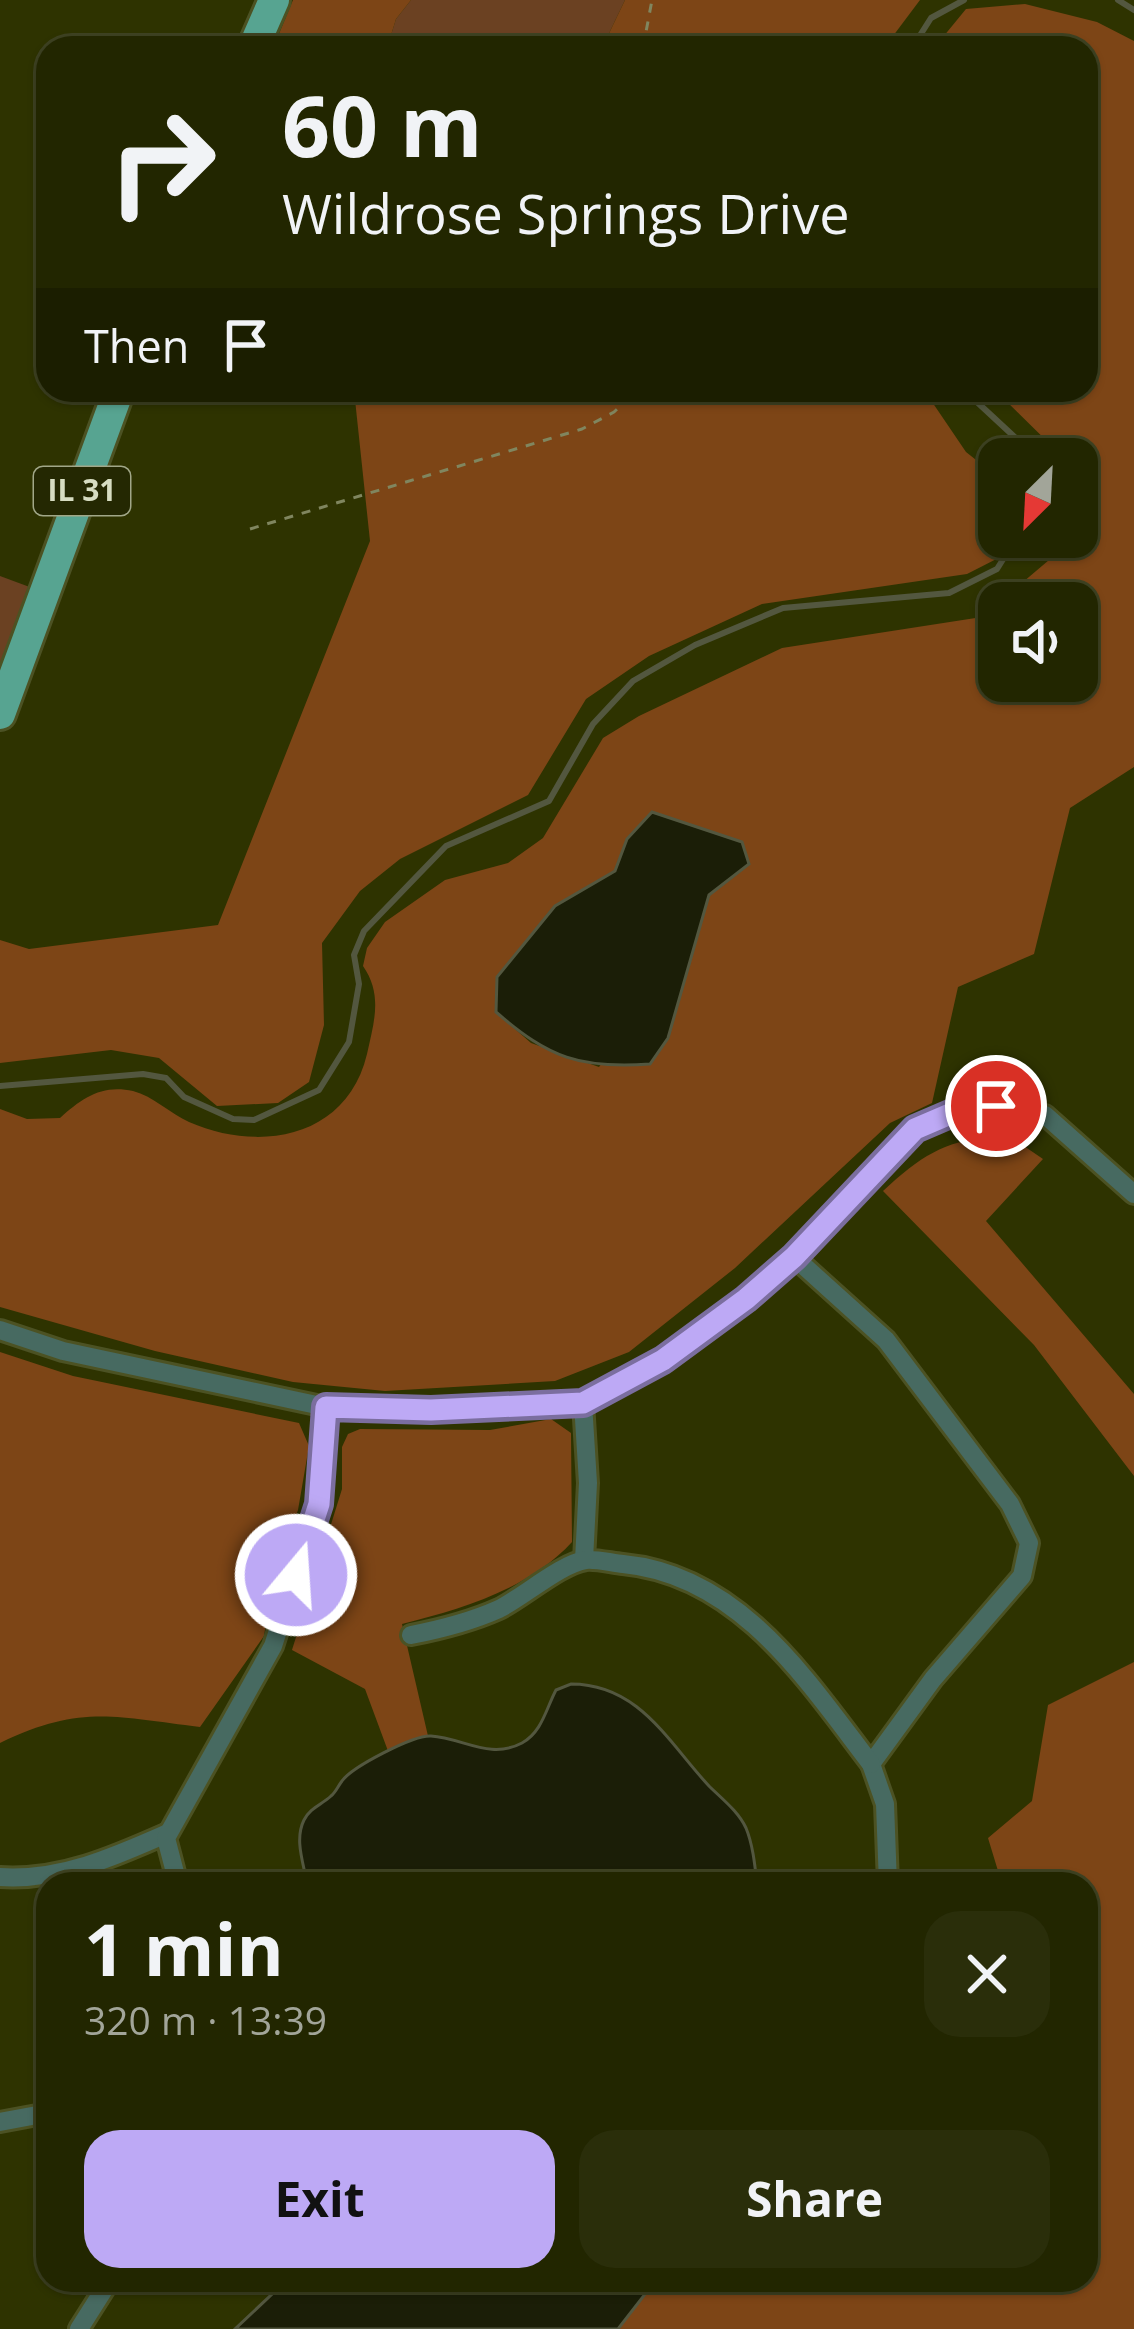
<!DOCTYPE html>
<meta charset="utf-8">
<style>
:root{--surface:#222600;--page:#2a2e0a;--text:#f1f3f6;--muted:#a2a599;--line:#3f4322;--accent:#bda9f5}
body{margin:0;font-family:"Open Sans",sans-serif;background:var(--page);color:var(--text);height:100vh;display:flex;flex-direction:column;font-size:45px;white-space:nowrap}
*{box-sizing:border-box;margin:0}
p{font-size:39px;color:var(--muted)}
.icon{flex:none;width:66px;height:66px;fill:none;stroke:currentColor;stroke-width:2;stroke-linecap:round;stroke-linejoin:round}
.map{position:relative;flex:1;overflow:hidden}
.side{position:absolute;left:36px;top:1872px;width:1062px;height:420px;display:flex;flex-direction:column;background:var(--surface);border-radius:36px;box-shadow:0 3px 9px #0004,0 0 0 3px var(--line)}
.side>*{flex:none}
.top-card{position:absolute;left:36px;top:36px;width:1062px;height:366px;border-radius:36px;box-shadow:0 3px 9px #0004,0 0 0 3px var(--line);background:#222600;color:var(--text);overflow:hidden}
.needle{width:78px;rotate:204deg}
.tools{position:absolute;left:978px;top:438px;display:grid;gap:24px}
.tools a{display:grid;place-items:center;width:120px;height:120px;border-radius:24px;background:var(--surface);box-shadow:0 3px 9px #0004,0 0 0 3px var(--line);font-size:60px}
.pin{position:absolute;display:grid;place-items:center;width:102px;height:102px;color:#fff;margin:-51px;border:6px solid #fff;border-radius:50%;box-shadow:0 3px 12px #0007}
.me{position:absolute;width:132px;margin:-66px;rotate:18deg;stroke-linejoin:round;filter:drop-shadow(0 0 9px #0008)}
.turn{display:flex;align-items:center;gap:42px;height:252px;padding:0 48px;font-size:54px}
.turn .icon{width:156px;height:156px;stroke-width:2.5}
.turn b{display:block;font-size:84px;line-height:102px}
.then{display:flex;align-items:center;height:114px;padding:0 48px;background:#0003;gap:24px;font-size:45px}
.round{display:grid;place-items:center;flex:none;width:126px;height:126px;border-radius:36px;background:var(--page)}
.head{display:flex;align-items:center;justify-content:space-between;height:204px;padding:0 48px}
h1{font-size:72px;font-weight:700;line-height:90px}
.action{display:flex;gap:24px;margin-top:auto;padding:24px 48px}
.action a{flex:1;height:138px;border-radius:36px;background:var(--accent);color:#111;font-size:48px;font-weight:700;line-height:138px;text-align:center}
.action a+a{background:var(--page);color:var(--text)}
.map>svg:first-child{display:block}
.green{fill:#6b4122}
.forest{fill:#7d4516;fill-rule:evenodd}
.water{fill:#1b1e07;stroke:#53573f;stroke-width:3}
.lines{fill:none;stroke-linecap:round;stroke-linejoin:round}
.stream{stroke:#53573f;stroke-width:6}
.minor-casing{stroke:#4c5223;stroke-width:24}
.primary-casing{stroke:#4c5223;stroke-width:36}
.path{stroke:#80865f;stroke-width:3;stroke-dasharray:9 9;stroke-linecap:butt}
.minor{stroke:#476a61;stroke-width:18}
.primary{stroke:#57a491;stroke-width:30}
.route-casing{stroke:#7b6e9f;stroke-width:30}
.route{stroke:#bda9f5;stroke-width:21}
.labels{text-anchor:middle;stroke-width:12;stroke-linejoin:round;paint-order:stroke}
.shield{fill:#242802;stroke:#a1a788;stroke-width:3}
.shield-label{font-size:30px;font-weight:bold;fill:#d7ddc2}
</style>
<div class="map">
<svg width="1134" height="2329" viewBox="0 0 1134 2329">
<rect width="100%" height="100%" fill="#2e3300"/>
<!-- green -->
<g class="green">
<polygon points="411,0 625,0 602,48 387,48 396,19"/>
<polygon points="0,576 35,589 0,686"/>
</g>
<!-- forest -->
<g class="forest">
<polygon points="293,0 411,0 396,19 387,48 273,48"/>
<polygon points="625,0 920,0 884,48 602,48"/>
<path d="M1025,4L1097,22L1134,41V767L1070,808L1034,954L958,987L932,1103L890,1123L735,1268L629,1352L555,1381L385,1391L293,1382L155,1351L0,1307V1109L27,1119L60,1118C82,1098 102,1084 133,1091C153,1096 171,1114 189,1122C260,1153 347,1138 367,1054C374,1022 383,995 363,966L367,948L385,922L445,880L508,863L543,838L603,738L639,716L782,648L982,617L1049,560L1060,537H1077V459H1065L995,390H1086V48H934L966,9ZM999,603H1077V681H999ZM615,871L709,895L692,941L599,1067L531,1043L496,1012L555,906Z"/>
<polygon points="354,390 924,390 966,452 999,478 999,537 1029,537 1028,543 967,574 762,604 649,656 586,699 528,795 400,859 360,891 322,943 324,1025 309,1082 278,1103 217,1106 159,1058 111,1050 0,1063 0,940 29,949 218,925 370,541"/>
<path d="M993,1136L1021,1144L1043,1159L986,1221L1134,1394V1476L1034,1345L883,1191C921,1156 942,1142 993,1136Z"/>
<path d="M0,1352L73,1376L299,1423L309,1446L298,1510L274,1574L264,1636L200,1727C115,1717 81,1704 0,1743Z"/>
<path d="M551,1419L571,1433L572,1542C529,1589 462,1609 402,1624L428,1736L388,1751L365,1689L292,1650L342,1489V1447L348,1434L360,1429L490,1430Z"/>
<polygon points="1134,1662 1134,2329 618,2329 656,2280 1086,2280 1086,1884 1002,1884 988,1838 1032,1801 1048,1705"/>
</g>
<!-- water -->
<g class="water">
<path d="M652,812L742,842L749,864L709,895L668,1038L650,1064C580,1069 549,1058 496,1012L497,977L555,906L615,871L627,839Z"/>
<path d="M571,1684C639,1684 668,1742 709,1786C722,1799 738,1811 746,1828C753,1845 755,1866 757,1884H307C304,1864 294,1840 304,1820C310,1808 321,1805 331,1796C336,1792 338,1786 342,1781C352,1767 413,1735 431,1736C463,1738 490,1760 522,1743C542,1732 546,1709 556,1690Z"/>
<polygon points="287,2280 656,2280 618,2329 235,2329"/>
</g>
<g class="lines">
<!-- stream -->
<g class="stream">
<polyline points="1118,0 1134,10"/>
<polyline points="912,48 931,18 964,0"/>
<polyline points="964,390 1020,442 1027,459"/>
<polyline points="0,1086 143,1074 166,1078 184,1097 233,1119 254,1120 319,1090 349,1042 359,984 354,955 364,931 446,846 549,801 593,724 633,681 695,645 783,608 949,593 997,569 1017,537"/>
</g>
<defs>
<g id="minor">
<polyline points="794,1257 886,1340 1010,1504 1029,1543 1022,1576 933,1679 871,1764 885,1804 888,1884"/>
<polyline points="0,1330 63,1351 326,1407 431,1410 583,1403 663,1361 746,1299 794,1257 915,1128 957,1111 996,1106 1045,1115 1134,1194"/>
<polyline points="583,1403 588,1483 584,1560"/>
<path d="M411,1635C442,1629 470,1622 499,1609C523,1597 562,1563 586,1560C597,1559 612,1563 623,1564C739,1575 806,1679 871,1764"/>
<path d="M0,1877C60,1881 114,1857 168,1833"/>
<polyline points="178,1884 166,1838 273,1646 319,1504 326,1407"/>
<polyline points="0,2122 48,2113"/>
<polyline points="79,2329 110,2280"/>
</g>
<g id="primary">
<polyline points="253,48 274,0"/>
<polyline points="0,714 119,390"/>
</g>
</defs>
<!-- minor casing -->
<use href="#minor" class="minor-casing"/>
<!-- primary casing -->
<use href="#primary" class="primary-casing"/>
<!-- path -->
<g class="path">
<polyline points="643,48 652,0"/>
<polyline points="250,529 582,429 614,412 637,390"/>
</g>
<!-- minor -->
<use href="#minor" class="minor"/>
<!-- primary -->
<use href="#primary" class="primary"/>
</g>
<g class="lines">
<defs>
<polyline id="route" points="296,1575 319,1504 326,1407 431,1410 583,1403 663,1360 746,1299 794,1257 915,1129 957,1111 996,1106"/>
</defs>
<!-- route casing -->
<use href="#route" class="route-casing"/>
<!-- route -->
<use href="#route" class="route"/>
</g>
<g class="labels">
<!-- shield labels -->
<rect class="shield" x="34" y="467" width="96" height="48" rx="9"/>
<g class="shield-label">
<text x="82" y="501">IL 31</text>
</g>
</g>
</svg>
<div class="tools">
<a><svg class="needle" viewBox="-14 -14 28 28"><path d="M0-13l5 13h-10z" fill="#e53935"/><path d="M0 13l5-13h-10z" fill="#a2a599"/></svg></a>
<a><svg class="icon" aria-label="sound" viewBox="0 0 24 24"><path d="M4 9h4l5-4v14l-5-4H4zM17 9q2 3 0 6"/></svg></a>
</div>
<div class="pin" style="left:996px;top:1106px;background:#d93025"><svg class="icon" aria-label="arrive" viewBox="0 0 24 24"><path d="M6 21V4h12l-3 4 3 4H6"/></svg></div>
<svg class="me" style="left:296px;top:1575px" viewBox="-20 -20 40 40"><circle r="17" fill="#bda9f5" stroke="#fff" stroke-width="3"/><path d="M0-11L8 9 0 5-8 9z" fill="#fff"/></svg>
<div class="top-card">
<div class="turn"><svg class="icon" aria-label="right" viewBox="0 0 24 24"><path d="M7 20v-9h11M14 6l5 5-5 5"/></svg><div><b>60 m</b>Wildrose Springs Drive</div></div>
<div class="then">Then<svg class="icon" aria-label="arrive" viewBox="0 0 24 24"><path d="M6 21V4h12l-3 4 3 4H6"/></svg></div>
</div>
<section class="side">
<div class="head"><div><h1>1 min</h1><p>320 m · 13:39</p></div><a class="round"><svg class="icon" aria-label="close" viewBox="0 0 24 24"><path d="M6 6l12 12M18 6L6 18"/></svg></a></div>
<div class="action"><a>Exit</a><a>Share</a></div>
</section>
</div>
